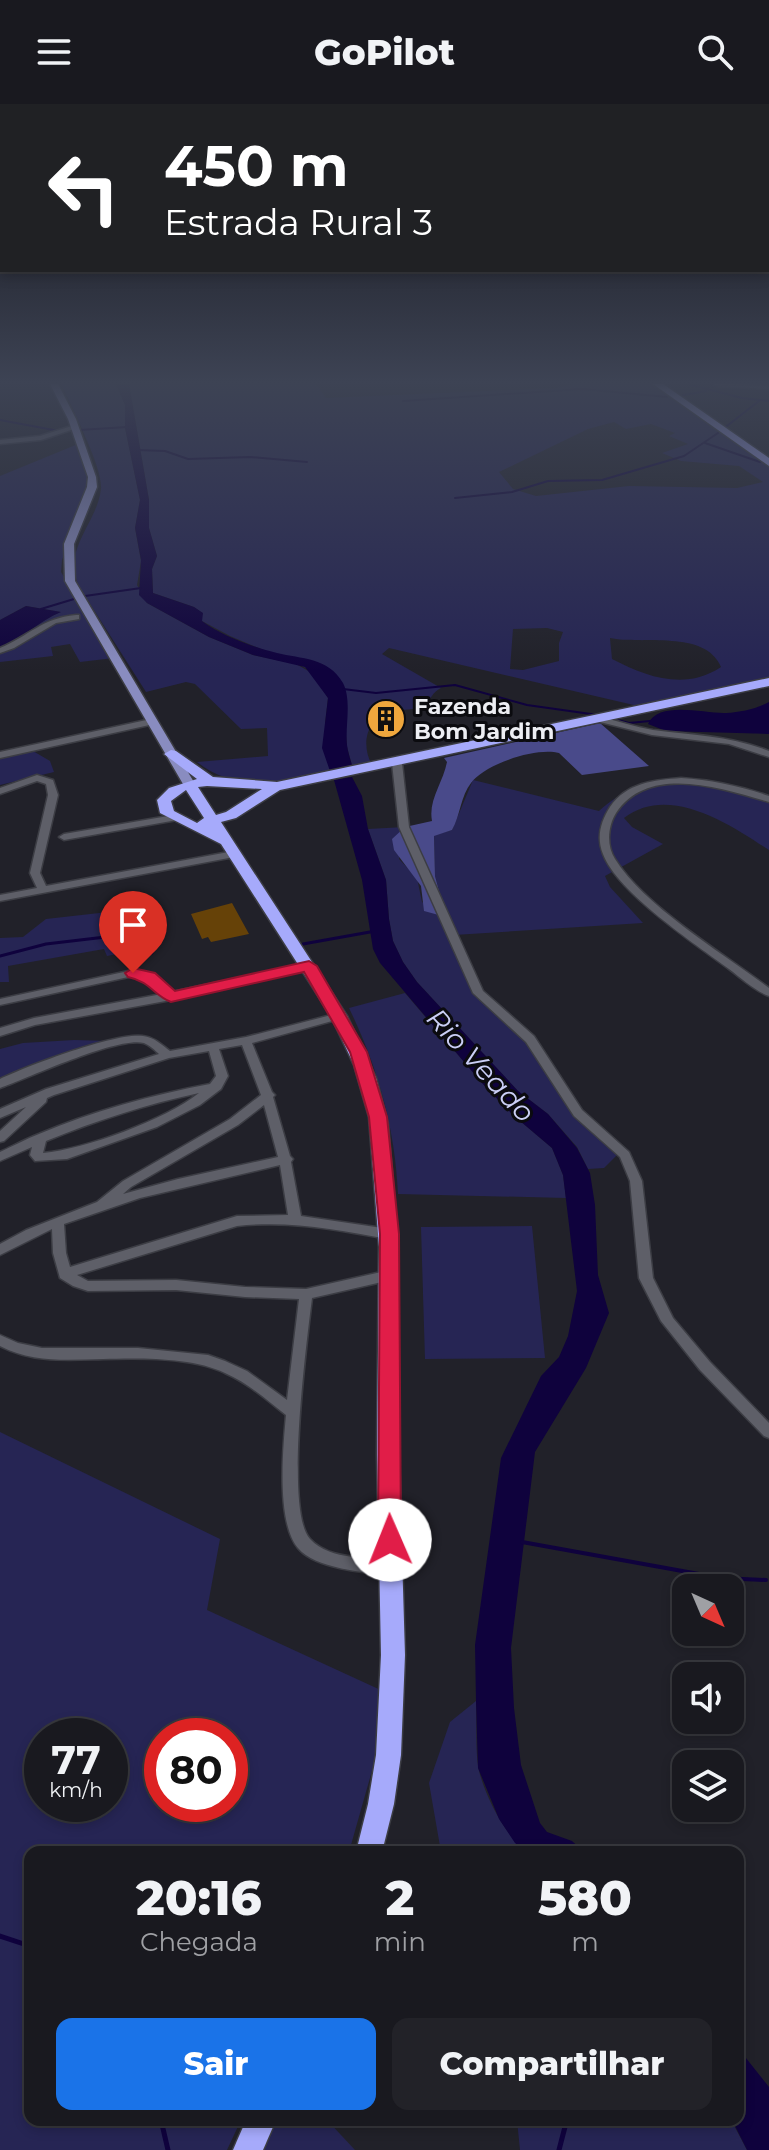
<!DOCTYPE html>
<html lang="pt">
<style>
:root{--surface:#19191f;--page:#222228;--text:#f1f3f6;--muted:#9fa0a4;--line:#37383d;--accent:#1a73e8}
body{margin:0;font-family:Montserrat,sans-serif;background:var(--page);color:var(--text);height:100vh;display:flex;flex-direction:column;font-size:30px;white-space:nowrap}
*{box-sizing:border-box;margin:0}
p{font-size:26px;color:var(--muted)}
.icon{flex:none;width:44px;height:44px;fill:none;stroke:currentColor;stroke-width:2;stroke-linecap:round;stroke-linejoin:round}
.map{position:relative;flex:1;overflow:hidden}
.side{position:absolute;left:24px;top:1742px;width:720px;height:280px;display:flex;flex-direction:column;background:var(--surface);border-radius:16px;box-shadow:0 4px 12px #0003,0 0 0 2px var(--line)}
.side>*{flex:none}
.top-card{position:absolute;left:0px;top:0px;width:770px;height:168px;box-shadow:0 4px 12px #0003,0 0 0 2px var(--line);background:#202124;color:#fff;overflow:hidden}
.needle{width:52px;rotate:136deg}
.controls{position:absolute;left:672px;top:1470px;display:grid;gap:16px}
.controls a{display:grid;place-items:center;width:72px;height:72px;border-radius:16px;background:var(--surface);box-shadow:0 4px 12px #0003,0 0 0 2px var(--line);font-size:40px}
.speed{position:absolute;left:24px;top:1614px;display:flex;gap:16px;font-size:40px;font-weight:700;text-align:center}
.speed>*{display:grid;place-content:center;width:104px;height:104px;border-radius:50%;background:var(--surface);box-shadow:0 4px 12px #0003,0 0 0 2px var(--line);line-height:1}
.speed small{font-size:20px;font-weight:400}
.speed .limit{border:12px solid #d22;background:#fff;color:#111}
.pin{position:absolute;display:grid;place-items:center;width:68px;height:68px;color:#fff;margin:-82px -34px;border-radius:50% 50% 50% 0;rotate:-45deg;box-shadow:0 0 8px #0007}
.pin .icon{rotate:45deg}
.me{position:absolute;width:88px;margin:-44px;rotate:359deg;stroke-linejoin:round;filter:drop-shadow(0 0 6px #0008)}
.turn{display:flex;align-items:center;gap:28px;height:168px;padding:0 32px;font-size:36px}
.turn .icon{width:104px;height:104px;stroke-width:2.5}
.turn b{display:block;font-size:56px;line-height:68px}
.eta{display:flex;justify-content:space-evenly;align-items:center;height:136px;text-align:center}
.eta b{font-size:48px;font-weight:800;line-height:56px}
.action{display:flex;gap:16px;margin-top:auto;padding:16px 32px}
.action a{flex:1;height:92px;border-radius:16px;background:var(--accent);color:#fff;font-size:32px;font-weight:800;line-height:92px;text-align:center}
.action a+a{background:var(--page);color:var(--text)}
header{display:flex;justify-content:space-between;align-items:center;height:104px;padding:0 32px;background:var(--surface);font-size:36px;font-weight:800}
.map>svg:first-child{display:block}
.green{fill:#262554;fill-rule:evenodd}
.forest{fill:#494a8a}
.water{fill:#0f023d}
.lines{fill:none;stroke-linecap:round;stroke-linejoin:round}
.stream-far3{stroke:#0f023d;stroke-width:2}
.stream-far2{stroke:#0f023d;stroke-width:3}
.stream-far1{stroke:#0f023d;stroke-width:4}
.stream{stroke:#0f023d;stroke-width:5}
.building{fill:#664208}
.minor-casing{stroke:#3c3d44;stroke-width:3}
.major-casing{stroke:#3c3d44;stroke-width:3}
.highway-casing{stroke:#3c3d44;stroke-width:3}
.minor{fill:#5e5f68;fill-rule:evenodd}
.major{fill:#898cc0;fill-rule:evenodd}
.highway{fill:#a6aafb;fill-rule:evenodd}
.route{fill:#e11d48;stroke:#92132f;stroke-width:2}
.labels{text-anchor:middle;stroke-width:6;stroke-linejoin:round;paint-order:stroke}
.far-poi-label{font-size:22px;font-weight:bold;fill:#edeef3;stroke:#0b0b0f;text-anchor:start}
.water-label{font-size:28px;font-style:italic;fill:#cbcff6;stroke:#0b0b0f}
</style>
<header><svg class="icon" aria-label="menu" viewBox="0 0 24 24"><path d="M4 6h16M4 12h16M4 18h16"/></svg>GoPilot<svg class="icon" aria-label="search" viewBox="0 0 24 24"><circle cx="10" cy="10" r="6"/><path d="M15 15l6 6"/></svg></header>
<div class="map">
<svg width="769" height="2046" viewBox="0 0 769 2046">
<rect width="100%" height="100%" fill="#212129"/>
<!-- green -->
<g class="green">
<path d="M62,280H116L125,301V324L140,396L135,424L141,457L137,481L147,499L209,533L253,551L296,560L312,569L328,594L325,620L331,670C285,677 236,690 197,658L268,652L267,624L241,625L195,580L186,578L146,588L80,484C60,447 97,420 101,385C103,363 71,304 62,280Z"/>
<path d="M129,280H316L326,294L557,284L572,280H652L769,363V573L638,602L389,544L382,550L441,584C432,588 431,596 424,601C416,607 402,605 393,607C367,613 360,639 372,661L353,665L347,643L342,579L230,532L202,517V509L194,503L153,489L152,465L157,452L149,424V396ZM614,318L626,325L651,320L675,329L669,332L688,340L662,349L681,357L739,362L763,378L737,384L629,382L536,392L513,385L499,368L588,325ZM547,524L563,528L559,539V557L523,566L510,565L513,525ZM610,534C642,541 705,525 721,563C685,587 647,573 612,555Z"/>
<path d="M78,340L92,373L62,456L61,468L114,554L80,558L70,540L51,543L53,552L0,558V543C22,535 38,518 60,508L26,502L0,516V372Z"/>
<polygon points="33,647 50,657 54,668 0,681 0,648"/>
<path d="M473,676L599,707C645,663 715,679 769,695V746C731,721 669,679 624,714L632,723L663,740L605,772L610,783L643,819L454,831L473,881L532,943L562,986L619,1049L604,1064L588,1065L577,1043L548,1010L518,987L417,878L403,858L393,837L389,815L386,776L368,725L405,723L399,755L417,774L422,798L446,812L435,772L434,731L452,726Z"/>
<polygon points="126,806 141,815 149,852 142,854 137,846 107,852 104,845 8,862 9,878 0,878 0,834 23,833 46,815"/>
<path d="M405,889L482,979L513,1011L552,1044L563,1071L566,1094L398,1090C395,1023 378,964 349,904Z"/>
<polygon points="74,936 111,937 0,982 0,945 23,939"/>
<polygon points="532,1122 545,1254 425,1255 421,1123"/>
<path d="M0,1328L220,1435L207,1506L385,1588L379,1642L349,1748H30V2016H241L227,2046H0ZM42,1632H110V1700H42ZM162,1632H230V1700H162Z"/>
<path d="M476,1597C477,1616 475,1650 479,1667C486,1694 505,1731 527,1748H441L429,1679L450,1618Z"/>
<polygon points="271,2016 327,2016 355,2046 257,2046"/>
<polygon points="517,2016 731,2016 747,2046 520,2046"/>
</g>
<!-- forest -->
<path class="forest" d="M600,619L649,662L582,671L559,649C536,643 485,660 471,679C461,691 460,712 452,726L434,732L435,772L446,813L424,807L421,782L394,746L392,735L405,723L432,717C428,696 443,679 447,658L444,654Z"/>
<!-- water -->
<g class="water">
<path d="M116,280H129L149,396V424L157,452L152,465L153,489L194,503L203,509L202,517C222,532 253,543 277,549C301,555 328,553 343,579C352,597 345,621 347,641C348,649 351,657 353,665L331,670L322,644L328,594L305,563L253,551L209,533L147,499L139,491L141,456L135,424L140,396L125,324V301Z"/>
<path d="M26,502L61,508C38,517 23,535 0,543V516Z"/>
<path d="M769,598V630L666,627L648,620C659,596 705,610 726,609C741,608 756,605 769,598Z"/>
<polygon points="352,673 362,692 368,725 386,776 389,815 393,837 403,858 417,878 518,987 548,1010 577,1044 590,1069 595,1101 598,1171 609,1209 586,1264 535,1348 511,1544 514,1604 521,1661 540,1719 547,1728 572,1737 584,1748 527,1748 515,1739 499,1715 478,1664 476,1597 475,1541 501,1354 541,1272 559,1253 568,1232 577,1187 563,1071 552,1044 513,1011 482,979 380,859 373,845 362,776 334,676"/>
<polygon points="738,1944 769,1983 769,2046 747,2046 732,2016 738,2016"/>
</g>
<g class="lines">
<!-- stream-far3 -->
<g class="stream-far3">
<polyline points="688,280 742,294 769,297"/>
<polyline points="678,292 706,287"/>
<polyline points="403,297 582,285 667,293"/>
<polyline points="0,316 59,327"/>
<polyline points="723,325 759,297"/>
<polyline points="79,326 127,323"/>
<polyline points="705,339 760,358"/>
<polyline points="137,346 165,347 188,355 250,353 307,358"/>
<polyline points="455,394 512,388 548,377 602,376 684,352 718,329"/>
<polyline points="85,492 141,484"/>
<polyline points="41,505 74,495"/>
<polyline points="343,585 376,589 455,581 527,601 598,611"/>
<polyline points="614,615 629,619 650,617"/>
</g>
<!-- stream-far2 -->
<g class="stream-far2">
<polyline points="303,840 370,828"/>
<polyline points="0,852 46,840 114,832 152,849"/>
</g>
<!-- stream-far1 -->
<polyline class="stream-far1" points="522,1438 721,1474 766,1476"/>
<!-- stream -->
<g class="stream">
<polyline points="0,1832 30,1842"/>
<polyline points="161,2016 168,2046"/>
<polyline points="559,2046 566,2019 572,2016"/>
</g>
</g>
<!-- building -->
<polygon class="building" points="232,799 249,830 211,838 208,833 202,835 191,810"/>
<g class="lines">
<defs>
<g id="minor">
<polygon points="714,280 769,281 769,285 717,282"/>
<polygon points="75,321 78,323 77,324 41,336 0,340 0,336 40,332"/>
<path d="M76,511H79V515L56,519L14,544L0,549V544C29,532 42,514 76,511Z"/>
<path d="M599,612C617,617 635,623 653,626C693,631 731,632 769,647V653L729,640L652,631L596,617V613Z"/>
<polygon points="151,615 154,616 154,620 0,654 0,648"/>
<polygon points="397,656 402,659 409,723 483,887 534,932 582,1006 629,1048 642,1077 653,1174 673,1214 710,1258 769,1319 769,1334 764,1332 700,1266 661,1217 639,1174 630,1077 620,1053 574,1012 526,938 473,889 399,723 392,659"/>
<polygon points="37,671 53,676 58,691 40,769 46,782 234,747 239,750 234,753 0,797 0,791 37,784 30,769 48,691 46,680 37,677 0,690 0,684"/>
<path d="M681,674C711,676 740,682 769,692V698C723,685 649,659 616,709C608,722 606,741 615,755C644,802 724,850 769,884V892C755,887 741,874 729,865C695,840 617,788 603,750C596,733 601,717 610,703C626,679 654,676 681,674Z"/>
<polygon points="174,711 177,712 177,716 64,736 59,733 64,730"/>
<polygon points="309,859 314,862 313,864 171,896 35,921 0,932 0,924 34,914 162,890 146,875 133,872 0,901 0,895 133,866 153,870 172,888"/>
<path d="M339,909L343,910L345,912L343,914L252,939L272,988L275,991L273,993L290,1052L293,1055L291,1058L301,1112L389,1125L394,1127L395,1130L394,1133L389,1135C338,1126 289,1116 237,1122L77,1171L88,1177L176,1176L245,1183L306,1185L390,1166L395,1167L397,1171L395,1175L312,1194C307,1236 284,1407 310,1435C331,1458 370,1451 397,1460L399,1465L397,1470L391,1472C366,1468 315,1465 298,1444C276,1418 283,1344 286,1311C267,1296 248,1279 225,1269C192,1253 139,1254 103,1255C67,1256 33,1259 0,1242V1231L18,1239L42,1244H138L208,1251L225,1257L247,1267L287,1296L299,1195L245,1193L176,1186L88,1187L73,1182L60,1174L53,1149L52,1125L0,1151V1140L26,1126L97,1098L123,1077L230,1015L261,991L242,941L219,945L228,972L221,985L200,1001L157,1023L67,1055L35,1057L30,1051L32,1043L0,1057V1048C13,1042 26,1035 39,1030C93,1007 152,991 210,980L216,972L209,947L169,954L54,991L47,994L46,998L4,1037L0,1038V1027L26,1003L0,1014V1005L46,985L159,950C155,946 149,941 144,939C118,932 28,974 0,984V975C27,962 116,928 143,932C154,933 162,941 170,947L246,933ZM199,989C165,1016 85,1045 43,1049L46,1037C95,1017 147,1000 199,989ZM264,1001L278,1053L178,1075L123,1090L131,1083L238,1021ZM280,1061L288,1111L237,1112L70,1163L66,1149L64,1120L140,1094Z"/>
</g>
<polygon id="major" points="50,280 58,280 76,315 96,373 97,383 74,440 75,477 195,680 193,683 185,683 183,680 65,477 64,440 87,383 88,373 68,315"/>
<g id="highway">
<polygon points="653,280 663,280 769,354 769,362"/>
<path d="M769,574V582L280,686L236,714L221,718L347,912L376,974L388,1020L398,1143L399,1351L405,1551L401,1651L394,1700L382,1748H356L368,1700L376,1651L381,1551L377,1351L379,1143L369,1013L354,961L331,912L221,740L160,709L157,696L169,684L197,675L164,650L171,646L176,647L213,673L277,678ZM207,682L262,685L226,708L216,711L198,683ZM186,686L204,714L197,719L174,707L171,697Z"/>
<polygon points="246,2016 276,2016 263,2046 233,2046"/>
</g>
</defs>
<!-- minor casing -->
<use href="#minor" class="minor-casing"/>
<!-- major casing -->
<use href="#major" class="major-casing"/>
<!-- highway casing -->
<use href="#highway" class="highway-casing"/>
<!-- minor -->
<use href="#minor" class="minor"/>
<!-- major -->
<use href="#major" class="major"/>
<!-- highway -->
<use href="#highway" class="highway"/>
</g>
<!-- sky -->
<linearGradient id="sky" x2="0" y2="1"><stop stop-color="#121217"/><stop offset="0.49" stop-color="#3d4354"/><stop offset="1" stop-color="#3d4354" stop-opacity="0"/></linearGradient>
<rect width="769" height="567" fill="url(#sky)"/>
<!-- route -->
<path class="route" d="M309,857L317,862L367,948L387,1013L399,1130L401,1436L398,1444L390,1447L382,1444L378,1436L380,1130L369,1013L350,948L304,868L171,898C153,891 151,878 128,873L125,869L133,864L155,869L175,887Z"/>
<!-- icons -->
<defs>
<symbol id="building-disc" viewBox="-11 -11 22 22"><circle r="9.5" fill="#efa73d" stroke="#0b0b0f"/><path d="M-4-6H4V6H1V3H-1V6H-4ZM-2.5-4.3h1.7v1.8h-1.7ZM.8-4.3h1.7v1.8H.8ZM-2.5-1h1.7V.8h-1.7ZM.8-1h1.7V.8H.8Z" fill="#111"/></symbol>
</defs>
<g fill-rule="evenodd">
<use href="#building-disc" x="364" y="593" width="44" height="44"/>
</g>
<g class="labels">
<!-- far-poi labels -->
<g class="far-poi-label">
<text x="414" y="610">Fazenda<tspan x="414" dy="25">Bom Jardim</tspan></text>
</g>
<!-- water labels -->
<g class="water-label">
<text transform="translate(481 961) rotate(47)" y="10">Rio Veado</text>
</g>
</g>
</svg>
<div class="controls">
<a><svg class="needle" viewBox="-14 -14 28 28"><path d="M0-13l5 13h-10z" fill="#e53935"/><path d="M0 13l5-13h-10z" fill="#9fa0a4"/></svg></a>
<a><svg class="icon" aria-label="sound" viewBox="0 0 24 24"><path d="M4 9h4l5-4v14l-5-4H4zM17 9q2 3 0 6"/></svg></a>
<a><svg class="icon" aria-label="layers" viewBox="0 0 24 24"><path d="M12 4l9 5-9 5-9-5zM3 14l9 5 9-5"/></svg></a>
</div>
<div class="speed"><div>77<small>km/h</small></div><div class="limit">80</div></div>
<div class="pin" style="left:133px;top:869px;background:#d93025"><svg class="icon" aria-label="arrive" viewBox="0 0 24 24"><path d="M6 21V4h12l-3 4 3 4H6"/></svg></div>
<svg class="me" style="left:390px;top:1436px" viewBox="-20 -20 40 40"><circle r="19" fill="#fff"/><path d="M0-13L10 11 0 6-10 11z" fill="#e11d48"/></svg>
<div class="top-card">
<div class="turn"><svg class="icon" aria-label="left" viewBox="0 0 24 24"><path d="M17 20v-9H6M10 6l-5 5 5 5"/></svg><div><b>450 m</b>Estrada Rural 3</div></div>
</div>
<section class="side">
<div class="eta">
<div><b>20:16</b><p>Chegada</p></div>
<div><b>2</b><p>min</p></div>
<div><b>580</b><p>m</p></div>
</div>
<div class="action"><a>Sair</a><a>Compartilhar</a></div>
</section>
</div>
